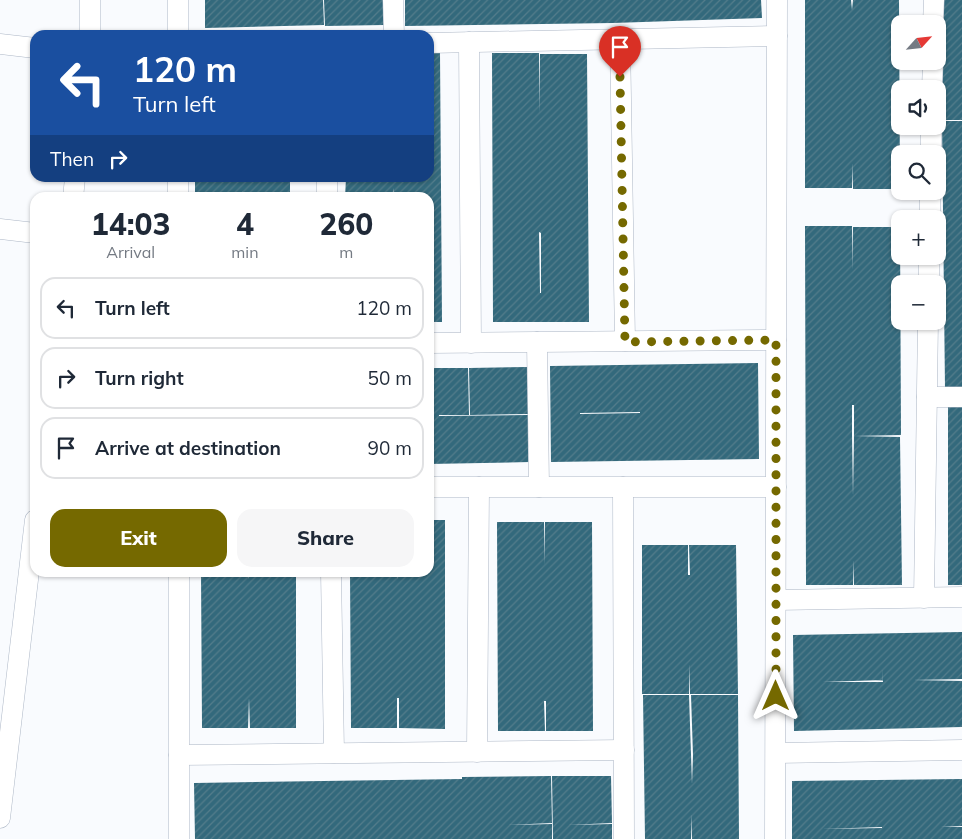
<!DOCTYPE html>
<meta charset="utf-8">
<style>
:root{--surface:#fff;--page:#f6f6f7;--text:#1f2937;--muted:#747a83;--line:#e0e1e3;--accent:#756900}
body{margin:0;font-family:Mulish,sans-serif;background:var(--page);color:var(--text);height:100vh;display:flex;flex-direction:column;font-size:19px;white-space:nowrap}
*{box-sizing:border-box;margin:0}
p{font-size:16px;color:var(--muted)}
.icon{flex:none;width:28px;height:28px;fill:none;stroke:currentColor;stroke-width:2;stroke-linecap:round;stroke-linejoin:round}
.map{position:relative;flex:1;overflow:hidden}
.panel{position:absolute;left:30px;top:192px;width:404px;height:385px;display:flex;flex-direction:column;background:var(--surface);border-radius:15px;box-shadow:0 1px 4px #0004}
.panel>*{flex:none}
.top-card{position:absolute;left:30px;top:30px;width:404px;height:152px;border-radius:15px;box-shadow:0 1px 4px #0004;background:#1a4fa0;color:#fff;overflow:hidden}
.needle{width:32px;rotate:63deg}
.tools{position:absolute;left:891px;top:15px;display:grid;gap:10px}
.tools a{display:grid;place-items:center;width:55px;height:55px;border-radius:10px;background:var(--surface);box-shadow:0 1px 4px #0004;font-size:25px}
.pin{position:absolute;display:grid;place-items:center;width:42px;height:42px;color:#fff;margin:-51px -21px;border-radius:50% 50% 50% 0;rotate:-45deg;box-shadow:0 0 5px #0007}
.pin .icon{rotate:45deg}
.me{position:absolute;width:55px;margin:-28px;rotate:0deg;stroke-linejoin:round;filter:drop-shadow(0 0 4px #0008)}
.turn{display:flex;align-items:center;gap:18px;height:105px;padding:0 20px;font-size:22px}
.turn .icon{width:65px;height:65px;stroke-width:2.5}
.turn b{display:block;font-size:35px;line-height:42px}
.then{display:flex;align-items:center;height:48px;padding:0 20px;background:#0003;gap:10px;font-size:19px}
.eta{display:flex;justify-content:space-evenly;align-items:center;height:85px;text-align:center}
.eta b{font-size:30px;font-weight:800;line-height:35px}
.cta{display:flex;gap:10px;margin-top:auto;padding:10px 20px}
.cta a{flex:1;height:58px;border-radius:15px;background:var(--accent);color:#fff;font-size:20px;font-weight:800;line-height:58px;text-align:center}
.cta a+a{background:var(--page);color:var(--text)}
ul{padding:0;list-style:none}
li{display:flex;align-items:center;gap:15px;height:62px;margin:0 10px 8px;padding:0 10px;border:2px solid var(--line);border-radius:15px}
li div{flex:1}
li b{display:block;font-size:19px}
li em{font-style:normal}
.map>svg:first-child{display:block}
.building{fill:url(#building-hatch);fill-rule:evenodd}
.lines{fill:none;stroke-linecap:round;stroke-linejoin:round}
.minor-casing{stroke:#adb7c6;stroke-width:21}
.minor{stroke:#fff;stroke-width:20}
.route{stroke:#756900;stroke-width:9;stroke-dasharray:0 16.2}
</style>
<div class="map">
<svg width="962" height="839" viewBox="0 0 962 839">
<defs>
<pattern id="building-hatch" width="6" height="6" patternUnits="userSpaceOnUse" patternTransform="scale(1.25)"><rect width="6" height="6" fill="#33697c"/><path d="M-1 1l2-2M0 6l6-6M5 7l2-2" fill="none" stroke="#547d8b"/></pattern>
</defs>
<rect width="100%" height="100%" fill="#f9fbfe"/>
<!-- building -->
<g class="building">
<polygon points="205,0 323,0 324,25 205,28"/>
<polygon points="324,0 384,0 384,25 325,26"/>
<polygon points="405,0 761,0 762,18 613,23 405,26"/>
<polygon points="805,0 851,0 852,10 853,0 899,0 900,189 853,189 853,163 852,188 805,188"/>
<polygon points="941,0 962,0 962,120 942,120"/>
<polygon points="429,53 440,53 442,322 429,322 429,198 394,198 394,188 393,198 345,198 346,178 429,178"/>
<path d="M492,53H539V113L540,54H587L589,322H493ZM539,232L541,233V293H540Z"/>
<polygon points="942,121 962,121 962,388 945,388"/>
<polygon points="195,178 290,178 290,198 243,198 243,191 242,198 195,198"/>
<polygon points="805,226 852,226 852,270 853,227 900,227 901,435 854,436 854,405 852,405 852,435 853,496 854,436 900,437 902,585 854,585 854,560 853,585 806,585"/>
<path d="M758,363L759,459L551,462L550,366ZM640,412V413L580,414V413Z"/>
<polygon points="528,367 529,414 470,415 469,368"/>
<polygon points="429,368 468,368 469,415 439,415 439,416 529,415 530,462 429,464"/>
<rect x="948" y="406" width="14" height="179"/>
<polygon points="429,520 445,520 445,729 399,728 399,698 397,698 397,728 351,728 350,572 397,572 397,579 398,572 429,572"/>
<polygon points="497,522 544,522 544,565 545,522 592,522 593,731 546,731 546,701 544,701 545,731 498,731"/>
<polygon points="642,545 688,545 688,575 690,575 689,545 736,545 738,694 690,694 690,664 689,694 642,694"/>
<polygon points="201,572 248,572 248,579 249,572 296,572 296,728 250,728 249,698 248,728 202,728"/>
<path d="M962,632V679L913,680L962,681V727L794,731L793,635ZM882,668L883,682H823L883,680Z"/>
<polygon points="643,695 689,695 692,784 693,755 691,695 738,695 739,839 692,839 692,814 691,839 645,839"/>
<polygon points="551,776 552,823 508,825 552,824 552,839 195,839 194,783 462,779 462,777"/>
<polygon points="552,776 611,776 612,823 568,825 612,824 612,839 553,839"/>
<path d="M962,779V826L941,827H962V839H792V781ZM882,827V828L822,829Z"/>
</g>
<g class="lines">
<defs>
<g id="minor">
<polyline points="90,0 90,35"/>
<polyline points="178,0 178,35"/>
<polyline points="393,0 394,35"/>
<polyline points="933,24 934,0"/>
<polyline points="620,39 625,341"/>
<polyline points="469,42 471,343"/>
<polyline points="429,43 777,36"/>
<polyline points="0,44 35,48"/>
<polyline points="932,89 933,61"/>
<polyline points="931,154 931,126"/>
<polyline points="178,178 178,198"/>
<polyline points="73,198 75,178"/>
<polyline points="327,198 327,178"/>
<polyline points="930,219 930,191"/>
<polyline points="0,229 35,233"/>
<polyline points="929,284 929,256"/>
<polyline points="537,342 539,487"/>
<polyline points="429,343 776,340"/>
<polyline points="927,397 962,397"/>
<polyline points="429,487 776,487"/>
<polyline points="623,487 624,839"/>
<polyline points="179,572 179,839"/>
<polyline points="331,572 334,753"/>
<polyline points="924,598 928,321"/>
<polyline points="776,600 962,597"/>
<polyline points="477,752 479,487"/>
<polyline points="776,753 962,750"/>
<polyline points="179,755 624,750"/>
<polyline points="0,818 35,520"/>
<polyline points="775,839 777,0"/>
</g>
</defs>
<!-- minor casing -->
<use href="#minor" class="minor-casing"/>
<!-- minor -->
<use href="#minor" class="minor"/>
</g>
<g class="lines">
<!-- route -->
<polyline class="route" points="620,77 625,342 776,340 776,696"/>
</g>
</svg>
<div class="tools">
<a><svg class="needle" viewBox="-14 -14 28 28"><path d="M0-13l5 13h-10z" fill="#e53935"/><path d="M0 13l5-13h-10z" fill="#747a83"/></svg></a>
<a><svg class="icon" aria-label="sound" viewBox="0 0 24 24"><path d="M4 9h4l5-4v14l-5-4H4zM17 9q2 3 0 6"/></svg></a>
<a><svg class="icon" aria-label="search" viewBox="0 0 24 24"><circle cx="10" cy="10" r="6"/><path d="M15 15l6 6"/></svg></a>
<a>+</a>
<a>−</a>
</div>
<div class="pin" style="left:620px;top:77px;background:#d93025"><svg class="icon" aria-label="arrive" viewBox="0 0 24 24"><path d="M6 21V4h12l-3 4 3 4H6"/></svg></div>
<svg class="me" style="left:776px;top:696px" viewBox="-20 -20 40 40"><path d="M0-17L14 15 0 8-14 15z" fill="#756900" stroke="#fff" stroke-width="4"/></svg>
<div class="top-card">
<div class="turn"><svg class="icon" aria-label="left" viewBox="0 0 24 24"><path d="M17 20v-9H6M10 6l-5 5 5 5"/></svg><div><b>120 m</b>Turn left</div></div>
<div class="then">Then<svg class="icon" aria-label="right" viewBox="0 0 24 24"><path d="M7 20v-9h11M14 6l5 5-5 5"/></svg></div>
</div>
<section class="panel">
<div class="eta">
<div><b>14:03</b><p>Arrival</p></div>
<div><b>4</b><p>min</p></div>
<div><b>260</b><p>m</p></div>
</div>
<ul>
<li><svg class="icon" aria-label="left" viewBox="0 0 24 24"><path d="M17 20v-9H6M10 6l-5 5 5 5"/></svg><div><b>Turn left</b></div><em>120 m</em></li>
<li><svg class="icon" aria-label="right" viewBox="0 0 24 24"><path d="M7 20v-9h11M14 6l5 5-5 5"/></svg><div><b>Turn right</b></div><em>50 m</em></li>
<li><svg class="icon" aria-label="arrive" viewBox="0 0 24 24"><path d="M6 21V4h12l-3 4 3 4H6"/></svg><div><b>Arrive at destination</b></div><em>90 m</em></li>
</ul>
<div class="cta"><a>Exit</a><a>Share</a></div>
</section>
</div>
